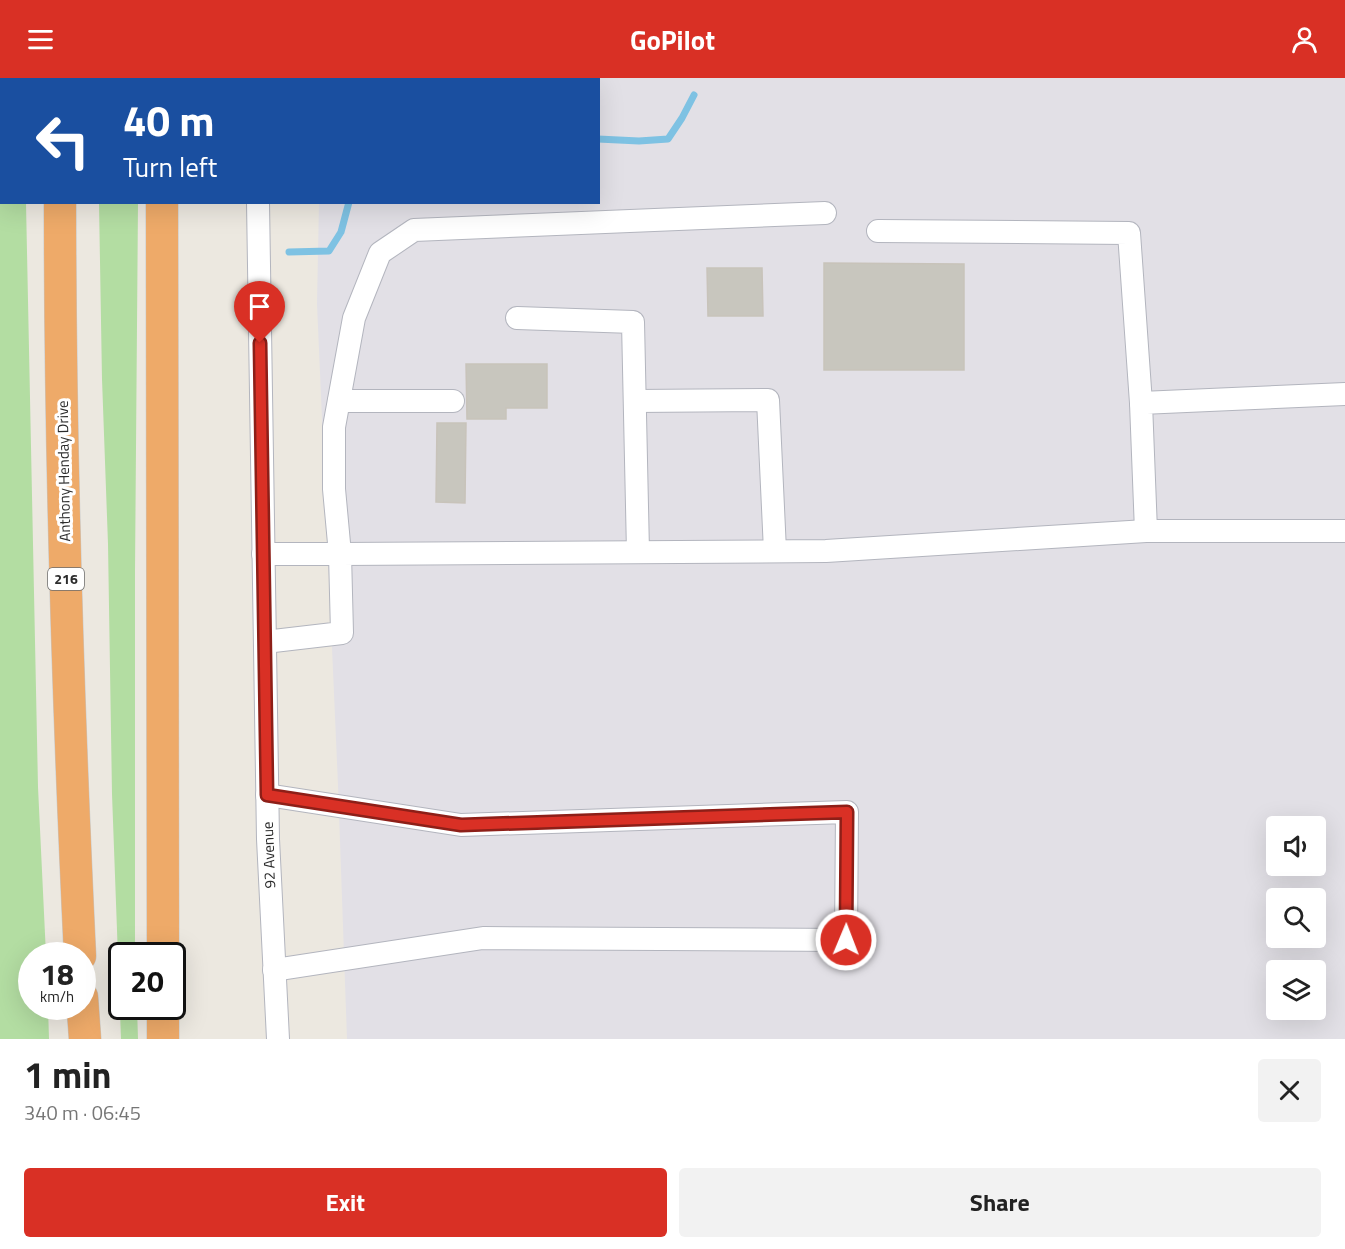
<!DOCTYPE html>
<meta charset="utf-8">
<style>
:root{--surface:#fff;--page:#f2f2f2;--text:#222;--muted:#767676;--accent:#d93025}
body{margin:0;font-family:"Titillium Web",sans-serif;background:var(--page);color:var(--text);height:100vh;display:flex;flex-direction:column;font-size:22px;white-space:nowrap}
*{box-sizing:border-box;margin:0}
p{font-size:20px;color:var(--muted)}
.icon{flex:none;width:33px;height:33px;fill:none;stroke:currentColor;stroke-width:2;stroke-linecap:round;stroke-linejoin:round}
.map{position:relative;height:961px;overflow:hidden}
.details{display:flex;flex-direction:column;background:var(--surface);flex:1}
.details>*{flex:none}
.banner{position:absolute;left:0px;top:0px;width:600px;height:126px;box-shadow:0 6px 24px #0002;background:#1a4fa0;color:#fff;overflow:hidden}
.tools{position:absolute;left:1266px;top:738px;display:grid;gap:12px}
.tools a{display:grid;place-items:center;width:60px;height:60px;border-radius:6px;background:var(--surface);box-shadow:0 6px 24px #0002;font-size:30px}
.speed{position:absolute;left:18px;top:864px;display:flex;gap:12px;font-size:30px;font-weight:700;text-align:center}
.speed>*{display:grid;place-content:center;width:78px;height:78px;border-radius:50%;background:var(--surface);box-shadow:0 6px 24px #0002;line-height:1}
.speed small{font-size:15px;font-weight:400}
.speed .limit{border:3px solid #111;border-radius:9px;background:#fff;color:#111}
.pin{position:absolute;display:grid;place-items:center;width:51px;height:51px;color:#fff;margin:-62px -26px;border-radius:50% 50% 50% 0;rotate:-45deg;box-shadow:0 0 6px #0007}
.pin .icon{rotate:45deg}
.me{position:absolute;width:66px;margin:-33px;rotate:1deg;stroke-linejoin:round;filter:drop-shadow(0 0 4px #0008)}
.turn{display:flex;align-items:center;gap:21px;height:126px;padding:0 24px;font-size:27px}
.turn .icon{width:78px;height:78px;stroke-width:2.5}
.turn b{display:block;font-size:42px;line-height:51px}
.round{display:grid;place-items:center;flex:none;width:63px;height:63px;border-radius:6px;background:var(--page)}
.overview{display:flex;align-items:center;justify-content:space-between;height:102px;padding:0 24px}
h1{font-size:36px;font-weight:700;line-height:45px}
.action{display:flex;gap:12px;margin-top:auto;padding:12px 24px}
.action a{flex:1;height:69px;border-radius:6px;background:var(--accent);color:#fff;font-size:24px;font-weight:700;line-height:69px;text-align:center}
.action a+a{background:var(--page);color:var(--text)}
header{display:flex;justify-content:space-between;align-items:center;height:78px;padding:0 24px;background:var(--accent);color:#fff;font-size:27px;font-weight:700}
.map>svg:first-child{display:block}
.industrial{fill:#e2e0e6;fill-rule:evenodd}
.green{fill:#b3dda2}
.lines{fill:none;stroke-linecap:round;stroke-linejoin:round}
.stream{stroke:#7ec2e3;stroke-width:7}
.building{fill:#c8c6be;stroke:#c8c3ba;stroke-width:1.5}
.minor-casing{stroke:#b3b5be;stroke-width:24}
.highway-casing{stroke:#c8c8c8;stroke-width:33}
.minor{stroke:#fff;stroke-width:22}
.highway{stroke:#eeaa69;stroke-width:32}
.route-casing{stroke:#8d1f18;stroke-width:15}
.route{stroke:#d93025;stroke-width:10}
.labels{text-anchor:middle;stroke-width:6;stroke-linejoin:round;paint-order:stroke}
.shield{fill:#fff;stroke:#6b6b6b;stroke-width:1.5}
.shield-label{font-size:14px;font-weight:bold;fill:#2c2c2c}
.street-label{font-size:15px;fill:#2c2c2c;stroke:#fff}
</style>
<header><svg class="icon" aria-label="menu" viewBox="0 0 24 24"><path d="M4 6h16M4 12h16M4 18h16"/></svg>GoPilot<svg class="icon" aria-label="person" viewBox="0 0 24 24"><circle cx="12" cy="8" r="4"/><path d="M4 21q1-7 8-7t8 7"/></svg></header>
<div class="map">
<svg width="1345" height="961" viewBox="0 0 1345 961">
<rect width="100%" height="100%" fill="#ece8e0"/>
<!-- industrial -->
<path class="industrial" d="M323,0H1345V961H347L338,707L317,226L319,125L598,124V2ZM1276,748H1316V788H1276ZM1276,820H1316V860H1276ZM1276,892H1316V932H1276Z"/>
<!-- green -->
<g class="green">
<polygon points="0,0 25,0 2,2 2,124 26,125 38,709 46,877 32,878 32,928 48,929 49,961 0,961"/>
<polygon points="99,125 138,125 135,493 135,877 122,878 122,928 137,929 138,961 121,961 112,716 108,466 102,301"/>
</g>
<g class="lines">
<!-- stream -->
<g class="stream">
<polyline points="598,61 639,63 668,61 682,40 694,17"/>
<polyline points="289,174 329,173 341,154 349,124"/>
</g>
</g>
<!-- building -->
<g class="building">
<polygon points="824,185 964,186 964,292 824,292"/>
<polygon points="707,190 762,190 763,238 708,238"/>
<polygon points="466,286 547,286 547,330 506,330 506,341 467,341"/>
<polygon points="437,345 466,345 465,425 436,424"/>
</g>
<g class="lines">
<defs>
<g id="minor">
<polyline points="261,2 261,0"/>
<polyline points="323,2 326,0"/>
<polyline points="258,124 268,761 278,961"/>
<polyline points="878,153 1129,155 1141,325"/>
<polyline points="517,240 633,244 638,474"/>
<polyline points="339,323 453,323"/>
<polyline points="635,323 768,322 775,473"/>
<polyline points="1146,453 1141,325 1345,316"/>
<polyline points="263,476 340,476 334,411 334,349 354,240 380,175 414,152 825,135"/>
<polyline points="265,564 342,555 340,476 826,473 1146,453 1345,453"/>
<polyline points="267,717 461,747 847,734 846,862 483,860 274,892"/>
</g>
<g id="highway">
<polyline points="60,0 60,2"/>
<polyline points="172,2 172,0"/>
<path d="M60,124C60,376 68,627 80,878"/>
<polyline points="162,124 163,878"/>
<polyline points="82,919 85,961"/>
<polyline points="163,928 163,961"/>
</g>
</defs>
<!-- minor casing -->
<use href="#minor" class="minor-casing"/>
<!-- highway casing -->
<use href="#highway" class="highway-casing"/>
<!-- minor -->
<use href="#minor" class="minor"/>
<!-- highway -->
<use href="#highway" class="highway"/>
</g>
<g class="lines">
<defs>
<polyline id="route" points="260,265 267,717 461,747 847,734 846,862"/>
</defs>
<!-- route casing -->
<use href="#route" class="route-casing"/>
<!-- route -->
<use href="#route" class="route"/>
</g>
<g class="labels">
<!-- shield labels -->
<rect class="shield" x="48" y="490" width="36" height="22" rx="4.5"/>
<g class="shield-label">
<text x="66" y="506">216</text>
</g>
<!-- street labels -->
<g class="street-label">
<text transform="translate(64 393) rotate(-91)" y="5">Anthony Henday Drive</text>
<text transform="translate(269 777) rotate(-92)" y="5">92 Avenue</text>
</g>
</g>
</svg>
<div class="tools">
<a><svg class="icon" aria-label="sound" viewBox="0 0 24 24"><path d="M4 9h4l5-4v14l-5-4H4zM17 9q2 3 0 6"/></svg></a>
<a><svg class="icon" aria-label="search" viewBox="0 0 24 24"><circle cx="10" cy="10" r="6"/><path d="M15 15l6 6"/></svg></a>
<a><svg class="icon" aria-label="layers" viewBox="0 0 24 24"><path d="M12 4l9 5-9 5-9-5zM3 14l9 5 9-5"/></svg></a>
</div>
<div class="speed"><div>18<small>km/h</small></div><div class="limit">20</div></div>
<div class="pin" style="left:260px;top:265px;background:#d93025"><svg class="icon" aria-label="arrive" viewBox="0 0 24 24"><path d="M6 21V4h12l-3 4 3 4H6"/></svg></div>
<svg class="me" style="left:846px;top:862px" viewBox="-20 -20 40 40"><circle r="17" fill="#d93025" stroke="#fff" stroke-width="3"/><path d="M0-11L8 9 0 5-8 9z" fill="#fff"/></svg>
<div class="banner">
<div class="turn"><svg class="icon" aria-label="left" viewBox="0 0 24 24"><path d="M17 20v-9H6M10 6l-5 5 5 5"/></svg><div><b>40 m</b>Turn left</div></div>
</div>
</div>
<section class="details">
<div class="overview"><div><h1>1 min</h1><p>340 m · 06:45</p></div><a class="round"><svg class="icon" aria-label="close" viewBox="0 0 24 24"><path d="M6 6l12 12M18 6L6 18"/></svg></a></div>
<div class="action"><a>Exit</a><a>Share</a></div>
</section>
